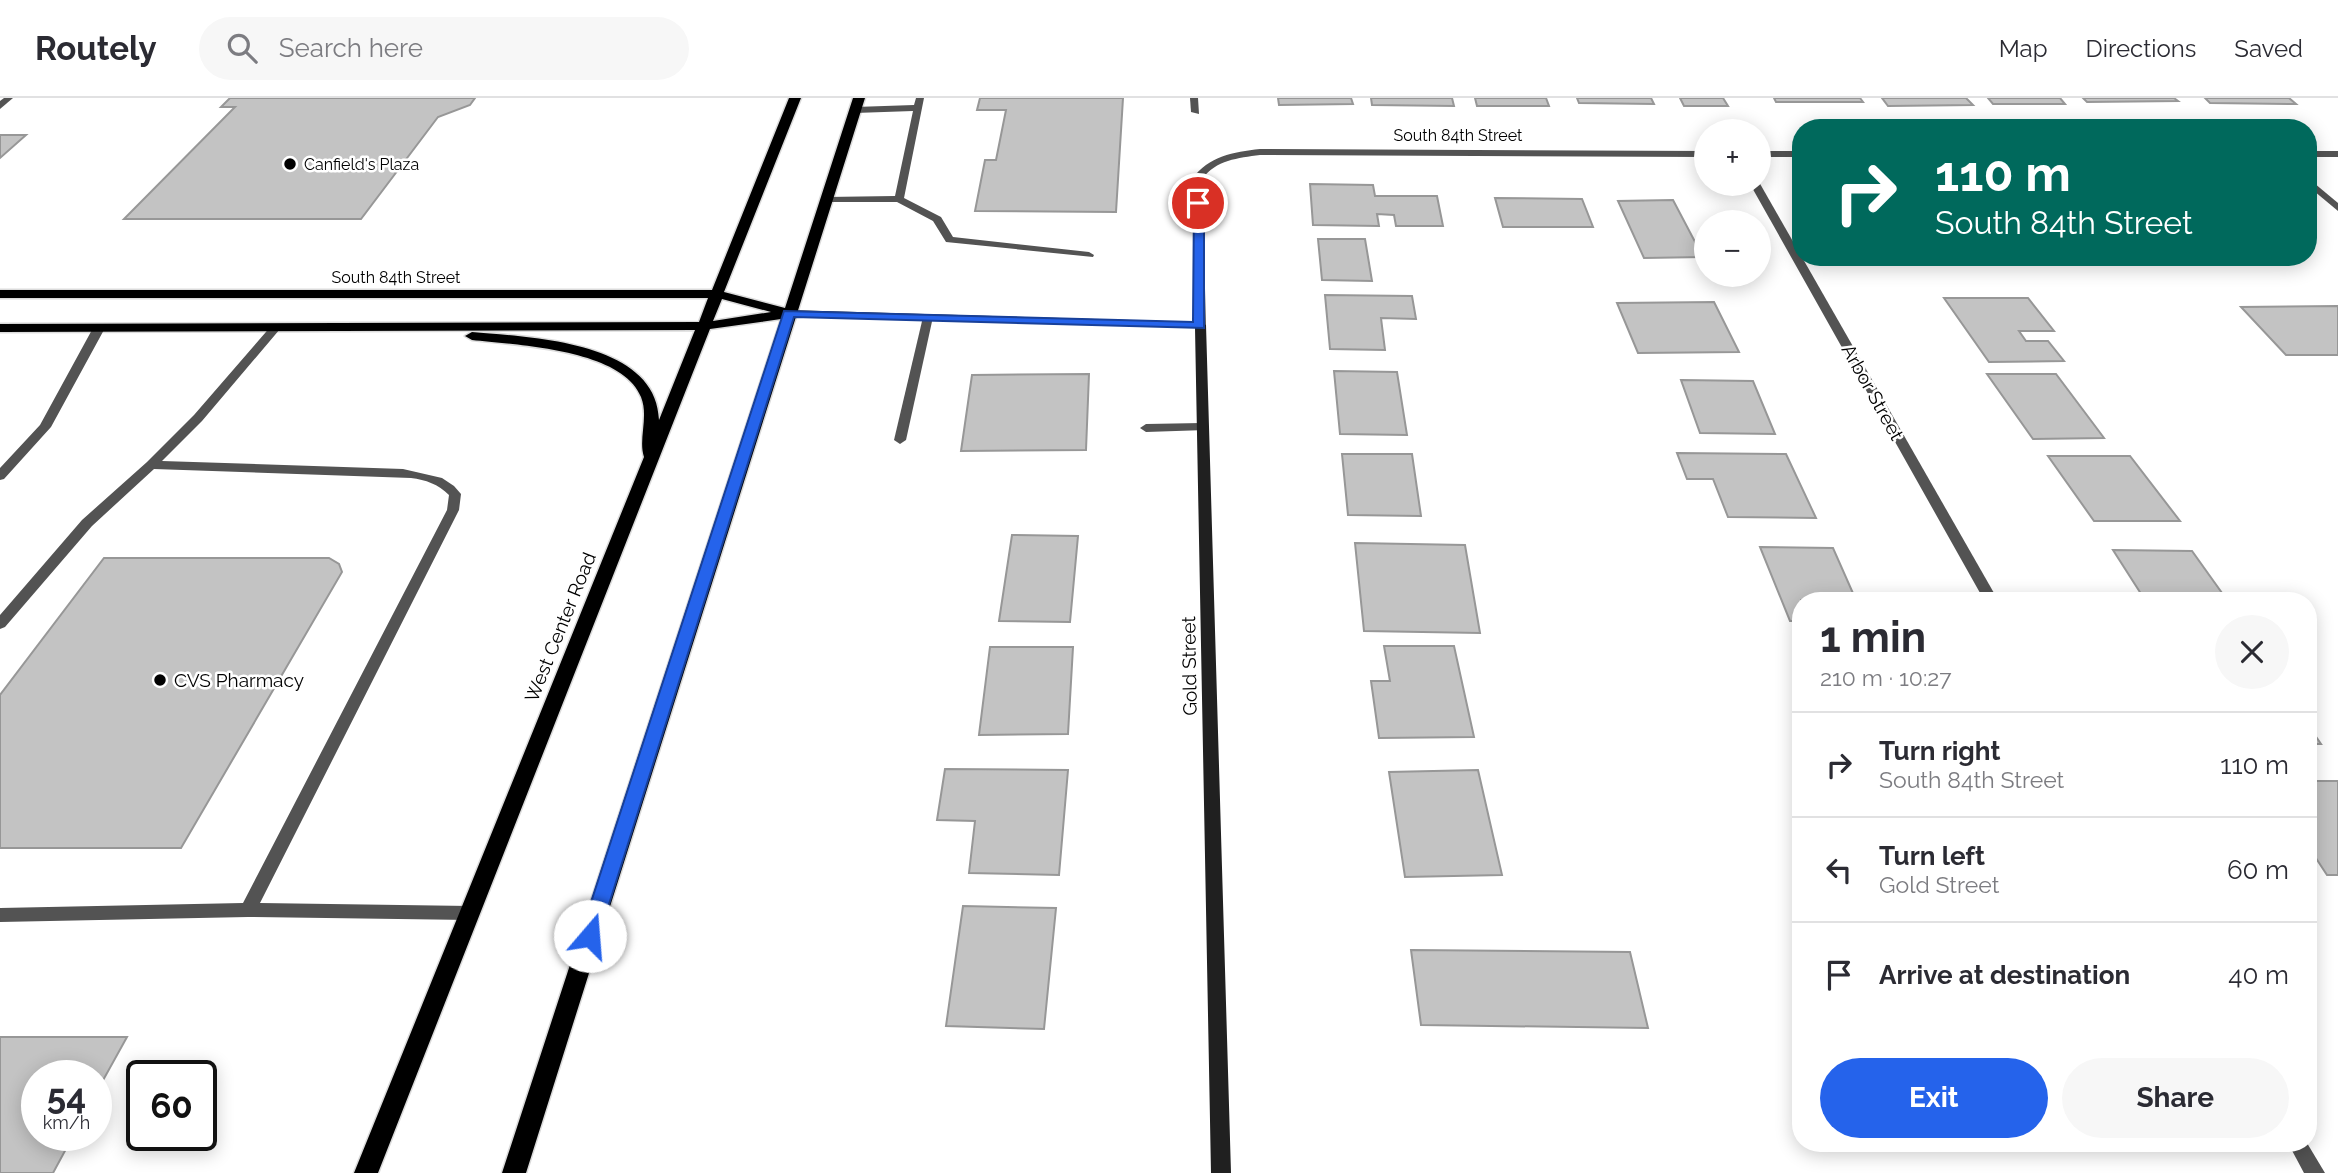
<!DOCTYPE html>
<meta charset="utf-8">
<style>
:root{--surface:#fff;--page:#f7f7f7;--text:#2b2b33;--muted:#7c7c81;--line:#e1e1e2;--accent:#2563eb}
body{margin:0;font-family:Raleway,sans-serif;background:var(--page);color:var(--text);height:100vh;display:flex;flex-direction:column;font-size:26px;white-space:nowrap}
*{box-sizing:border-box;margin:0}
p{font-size:23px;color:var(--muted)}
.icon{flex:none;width:38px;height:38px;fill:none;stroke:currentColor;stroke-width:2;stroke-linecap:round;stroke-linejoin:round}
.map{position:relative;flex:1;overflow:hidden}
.sheet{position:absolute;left:1792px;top:494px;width:525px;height:560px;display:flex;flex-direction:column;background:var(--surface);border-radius:28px;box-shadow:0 4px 18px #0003}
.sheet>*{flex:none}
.banner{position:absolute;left:1792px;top:21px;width:525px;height:147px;border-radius:28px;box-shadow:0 4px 18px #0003;background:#00695c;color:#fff;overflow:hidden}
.fabs{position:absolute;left:1694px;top:21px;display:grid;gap:14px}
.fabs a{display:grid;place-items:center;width:77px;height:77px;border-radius:50%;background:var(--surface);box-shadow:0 4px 18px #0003;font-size:35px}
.speed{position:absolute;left:21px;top:962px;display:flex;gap:14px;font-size:35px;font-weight:700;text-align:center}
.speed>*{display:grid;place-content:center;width:91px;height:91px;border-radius:50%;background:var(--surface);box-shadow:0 4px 18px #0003;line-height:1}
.speed small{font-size:18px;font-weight:400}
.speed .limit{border:4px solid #111;border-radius:10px;background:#fff;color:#111}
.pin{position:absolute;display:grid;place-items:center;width:60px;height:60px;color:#fff;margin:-30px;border:4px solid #fff;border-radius:50%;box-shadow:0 2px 7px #0007}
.me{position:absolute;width:77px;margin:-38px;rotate:18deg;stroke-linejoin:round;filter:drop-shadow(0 0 5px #0008)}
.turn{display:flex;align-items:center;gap:24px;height:147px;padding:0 28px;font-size:32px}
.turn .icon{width:91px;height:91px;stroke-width:2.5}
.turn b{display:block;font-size:49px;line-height:60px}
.round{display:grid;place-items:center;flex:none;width:74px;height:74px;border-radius:37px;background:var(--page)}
.headline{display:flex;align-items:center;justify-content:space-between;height:119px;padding:0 28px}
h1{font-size:42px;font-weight:700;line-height:52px}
.cta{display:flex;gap:14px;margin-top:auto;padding:14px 28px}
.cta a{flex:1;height:80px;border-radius:42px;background:var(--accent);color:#fff;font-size:28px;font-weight:700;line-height:80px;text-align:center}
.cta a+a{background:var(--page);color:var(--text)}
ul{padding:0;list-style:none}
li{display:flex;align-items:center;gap:21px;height:105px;padding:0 28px;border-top:2px solid var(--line)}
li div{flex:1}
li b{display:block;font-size:26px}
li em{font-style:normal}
header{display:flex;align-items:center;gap:42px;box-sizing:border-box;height:98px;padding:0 35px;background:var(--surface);border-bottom:2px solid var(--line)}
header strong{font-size:33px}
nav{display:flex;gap:38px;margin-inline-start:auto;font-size:24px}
.search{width:490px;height:63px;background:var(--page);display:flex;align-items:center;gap:18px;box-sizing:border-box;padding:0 24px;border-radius:38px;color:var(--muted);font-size:26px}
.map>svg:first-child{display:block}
.building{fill:#c3c3c3;stroke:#979797;stroke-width:2}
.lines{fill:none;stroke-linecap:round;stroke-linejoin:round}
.primary-casing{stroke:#dbdbdb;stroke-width:3}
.lane{fill:#535353;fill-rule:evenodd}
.street{fill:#535353;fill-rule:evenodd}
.secondary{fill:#202020;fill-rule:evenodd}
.primary{fill:#000;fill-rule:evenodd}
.route{fill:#2563eb;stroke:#184099;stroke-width:2}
.poi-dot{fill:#000;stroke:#fff;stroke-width:2.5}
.labels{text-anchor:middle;stroke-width:5;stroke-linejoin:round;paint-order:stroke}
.far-street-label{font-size:16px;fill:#000;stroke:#fff}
.far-poi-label{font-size:16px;fill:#000;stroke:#fff;text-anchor:start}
.street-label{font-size:19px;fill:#000;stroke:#fff}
.poi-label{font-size:19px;fill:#000;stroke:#fff;text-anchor:start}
</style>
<header>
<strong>Routely</strong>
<div class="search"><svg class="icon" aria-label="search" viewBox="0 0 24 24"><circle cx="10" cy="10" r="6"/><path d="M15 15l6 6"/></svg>Search here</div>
<nav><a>Map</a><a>Directions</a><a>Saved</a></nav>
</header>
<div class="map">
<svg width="2338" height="1075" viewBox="0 0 2338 1075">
<rect width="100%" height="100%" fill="#fff"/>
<!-- building -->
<g class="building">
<polygon points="230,0 475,0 470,7 438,19 361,121 124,121 235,9 221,9"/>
<polygon points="980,0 1123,0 1116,114 975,113 985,62 996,62 1006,12 977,12"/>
<polygon points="1278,0 1351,0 1353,6 1279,7"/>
<polygon points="1371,0 1452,0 1454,8 1372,7"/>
<polygon points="1475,0 1546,0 1549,8 1477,8"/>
<polygon points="1577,0 1651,0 1654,6 1579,5"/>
<polygon points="1680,0 1723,0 1728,8 1684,8"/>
<polygon points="1774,0 1860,0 1863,4 1776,4"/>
<polygon points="1882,0 1966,0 1973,7 1888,8"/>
<polygon points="1988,0 2060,0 2065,6 1993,6"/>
<polygon points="2083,0 2174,0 2178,3 2087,4"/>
<polygon points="2205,0 2289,0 2296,6 2210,5"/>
<polygon points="0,37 26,37 0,60"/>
<polygon points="1310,86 1373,87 1375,98 1437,98 1443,128 1396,128 1394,117 1377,116 1379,128 1313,127"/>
<polygon points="1495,100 1582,101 1593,129 1503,129"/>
<polygon points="1673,102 1703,159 1644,160 1618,103"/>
<polygon points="1318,141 1365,141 1372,183 1322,182"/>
<polygon points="1998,159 2058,159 2061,163 2001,163"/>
<polygon points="1325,197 1412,198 1416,221 1381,220 1385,252 1330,251"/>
<polygon points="1944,200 2028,200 2054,233 2019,233 2026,243 2048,243 2064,263 1989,264"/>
<polygon points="1714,204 1739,254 1638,255 1617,205"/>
<polygon points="2338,208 2338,257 2286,257 2241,209"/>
<polygon points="1334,273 1397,274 1407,337 1340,336"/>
<polygon points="1089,276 1086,352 961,353 972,277"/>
<polygon points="1987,276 2056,276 2104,340 2033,341"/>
<polygon points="1681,282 1753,283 1775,336 1700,335"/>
<polygon points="1677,355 1786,356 1816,420 1728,419 1713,381 1687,381"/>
<polygon points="1342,356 1412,356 1421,418 1348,417"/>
<polygon points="2048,358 2130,358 2180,423 2094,423"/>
<polygon points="1012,437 1078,438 1070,524 999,523"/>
<polygon points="1355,445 1465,447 1480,535 1364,533"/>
<polygon points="1760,449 1833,450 1856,502 1801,502 1801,523 1790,523"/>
<polygon points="2113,452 2192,453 2227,502 2145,502"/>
<polygon points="104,460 329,460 339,466 342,474 181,750 0,750 0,597"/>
<polygon points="1384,548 1454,548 1474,639 1379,640 1371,583 1390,583"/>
<polygon points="990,549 1073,549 1068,636 979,637"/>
<polygon points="2308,627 2321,646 2308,646"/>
<polygon points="945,671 1068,672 1059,777 969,775 975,723 937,722"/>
<polygon points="1478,672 1502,777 1405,779 1389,674"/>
<polygon points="2308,683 2338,683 2338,777 2327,777 2308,748"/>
<polygon points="963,808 1056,810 1044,931 946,928"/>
<polygon points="1411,852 1630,854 1648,930 1421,927"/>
<polygon points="0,939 127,939 96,995 96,978 37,978 37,1038 73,1038 53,1075 0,1075"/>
</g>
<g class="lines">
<defs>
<path id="primary" d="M789,0H801L724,194L785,210L853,0H865L526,1075H502L781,221L710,231L378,1075H354L644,359C638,341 649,319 641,299C622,251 516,247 472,242L465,238L472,234C530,239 657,243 659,322L695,232L0,234V226L699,224L708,200H0V192H712ZM722,201L771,214L713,223Z"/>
</defs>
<!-- primary casing -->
<use href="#primary" class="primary-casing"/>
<!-- lane -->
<g class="lane">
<polygon points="4,0 13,0 0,11 0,3"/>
<polygon points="916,0 924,0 904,100 941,119 953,139 1089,154 1094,157 1093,159 946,144 933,123 897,104 823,104 823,100 826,99 895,98 913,13 855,15 850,12 855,9 914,7"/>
<polygon points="1190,0 1198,0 1199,16 1191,14"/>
<polygon points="928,216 933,219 906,342 900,346 894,342 923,219"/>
<path d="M276,226L282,229L280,231L202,323L162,363L403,371L442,380L454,388L461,396L459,412L260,805L470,808L476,810L478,815L476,820L470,822L248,819L0,824V810L243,805L447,412L449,397C438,386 426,382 411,380L154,371L92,428L5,529L0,531V517L82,422L147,364L194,317L272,227Z"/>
<polygon points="99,227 105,230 51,329 4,381 0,382 0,370 40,327 93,230"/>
<polygon points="1202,325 1208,329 1206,332 1146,334 1140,330 1146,326"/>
</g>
<!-- street -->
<g class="street">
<path d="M1260,51L1706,53V59L1260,57C1238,60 1216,62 1202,81L1206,227L1204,229H1196L1192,81C1209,58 1233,54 1260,51Z"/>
<rect x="1759" y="53" width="42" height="6"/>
<rect x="2308" y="53" width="30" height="6"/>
<polygon points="2308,80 2338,105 2338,113 2308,88"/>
<polygon points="1759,84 1998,502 1984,502 1750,86"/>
<polygon points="2288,1045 2307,1045 2325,1075 2304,1075"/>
</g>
<!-- secondary -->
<polygon class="secondary" points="789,212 1200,224 1206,227 1231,1075 1211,1075 1195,230 785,217 785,213"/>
<!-- primary -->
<use href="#primary" class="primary"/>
</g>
<!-- route -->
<polygon class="route" points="1194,102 1204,105 1204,230 794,219 599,838 597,843 590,846 583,843 580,838 784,213 1193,224"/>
<!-- markers -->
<g class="poi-dot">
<circle cx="290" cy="66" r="7"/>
<circle cx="160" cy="582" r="7"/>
</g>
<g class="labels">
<!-- far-street labels -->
<g class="far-street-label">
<text x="1458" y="43">South 84th Street</text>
<text x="396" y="185">South 84th Street</text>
</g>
<!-- far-poi labels -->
<g class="far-poi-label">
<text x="304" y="72">Canfield's Plaza</text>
</g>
<!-- street labels -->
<g class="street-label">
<text transform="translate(1873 294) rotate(61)" y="7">Arbor Street</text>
<text transform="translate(560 529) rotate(-68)" y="7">West Center Road</text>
<text transform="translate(1189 568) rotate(-91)" y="7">Gold Street</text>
</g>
<!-- poi labels -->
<g class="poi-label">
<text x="174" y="589">CVS Pharmacy</text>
</g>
</g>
</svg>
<div class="fabs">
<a>+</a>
<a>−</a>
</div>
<div class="speed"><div>54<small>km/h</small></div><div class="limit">60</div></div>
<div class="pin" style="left:1198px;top:105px;background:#d93025"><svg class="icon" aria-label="arrive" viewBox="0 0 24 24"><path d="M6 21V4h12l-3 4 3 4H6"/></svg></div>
<svg class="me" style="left:590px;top:838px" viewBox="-20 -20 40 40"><circle r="19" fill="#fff"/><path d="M0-13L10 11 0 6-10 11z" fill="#2563eb"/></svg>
<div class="banner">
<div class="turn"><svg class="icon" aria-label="right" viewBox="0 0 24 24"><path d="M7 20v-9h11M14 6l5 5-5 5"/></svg><div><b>110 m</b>South 84th Street</div></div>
</div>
<section class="sheet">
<div class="headline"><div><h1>1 min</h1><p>210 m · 10:27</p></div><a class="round"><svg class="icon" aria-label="close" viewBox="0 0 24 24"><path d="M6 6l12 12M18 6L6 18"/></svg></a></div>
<ul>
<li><svg class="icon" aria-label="right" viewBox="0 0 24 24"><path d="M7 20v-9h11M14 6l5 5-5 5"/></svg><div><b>Turn right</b><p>South 84th Street</p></div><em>110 m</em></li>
<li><svg class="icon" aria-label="left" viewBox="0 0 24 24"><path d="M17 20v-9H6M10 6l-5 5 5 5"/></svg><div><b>Turn left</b><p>Gold Street</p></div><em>60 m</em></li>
<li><svg class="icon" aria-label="arrive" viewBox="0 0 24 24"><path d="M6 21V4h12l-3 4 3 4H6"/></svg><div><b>Arrive at destination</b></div><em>40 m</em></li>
</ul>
<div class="cta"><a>Exit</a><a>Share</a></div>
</section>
</div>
